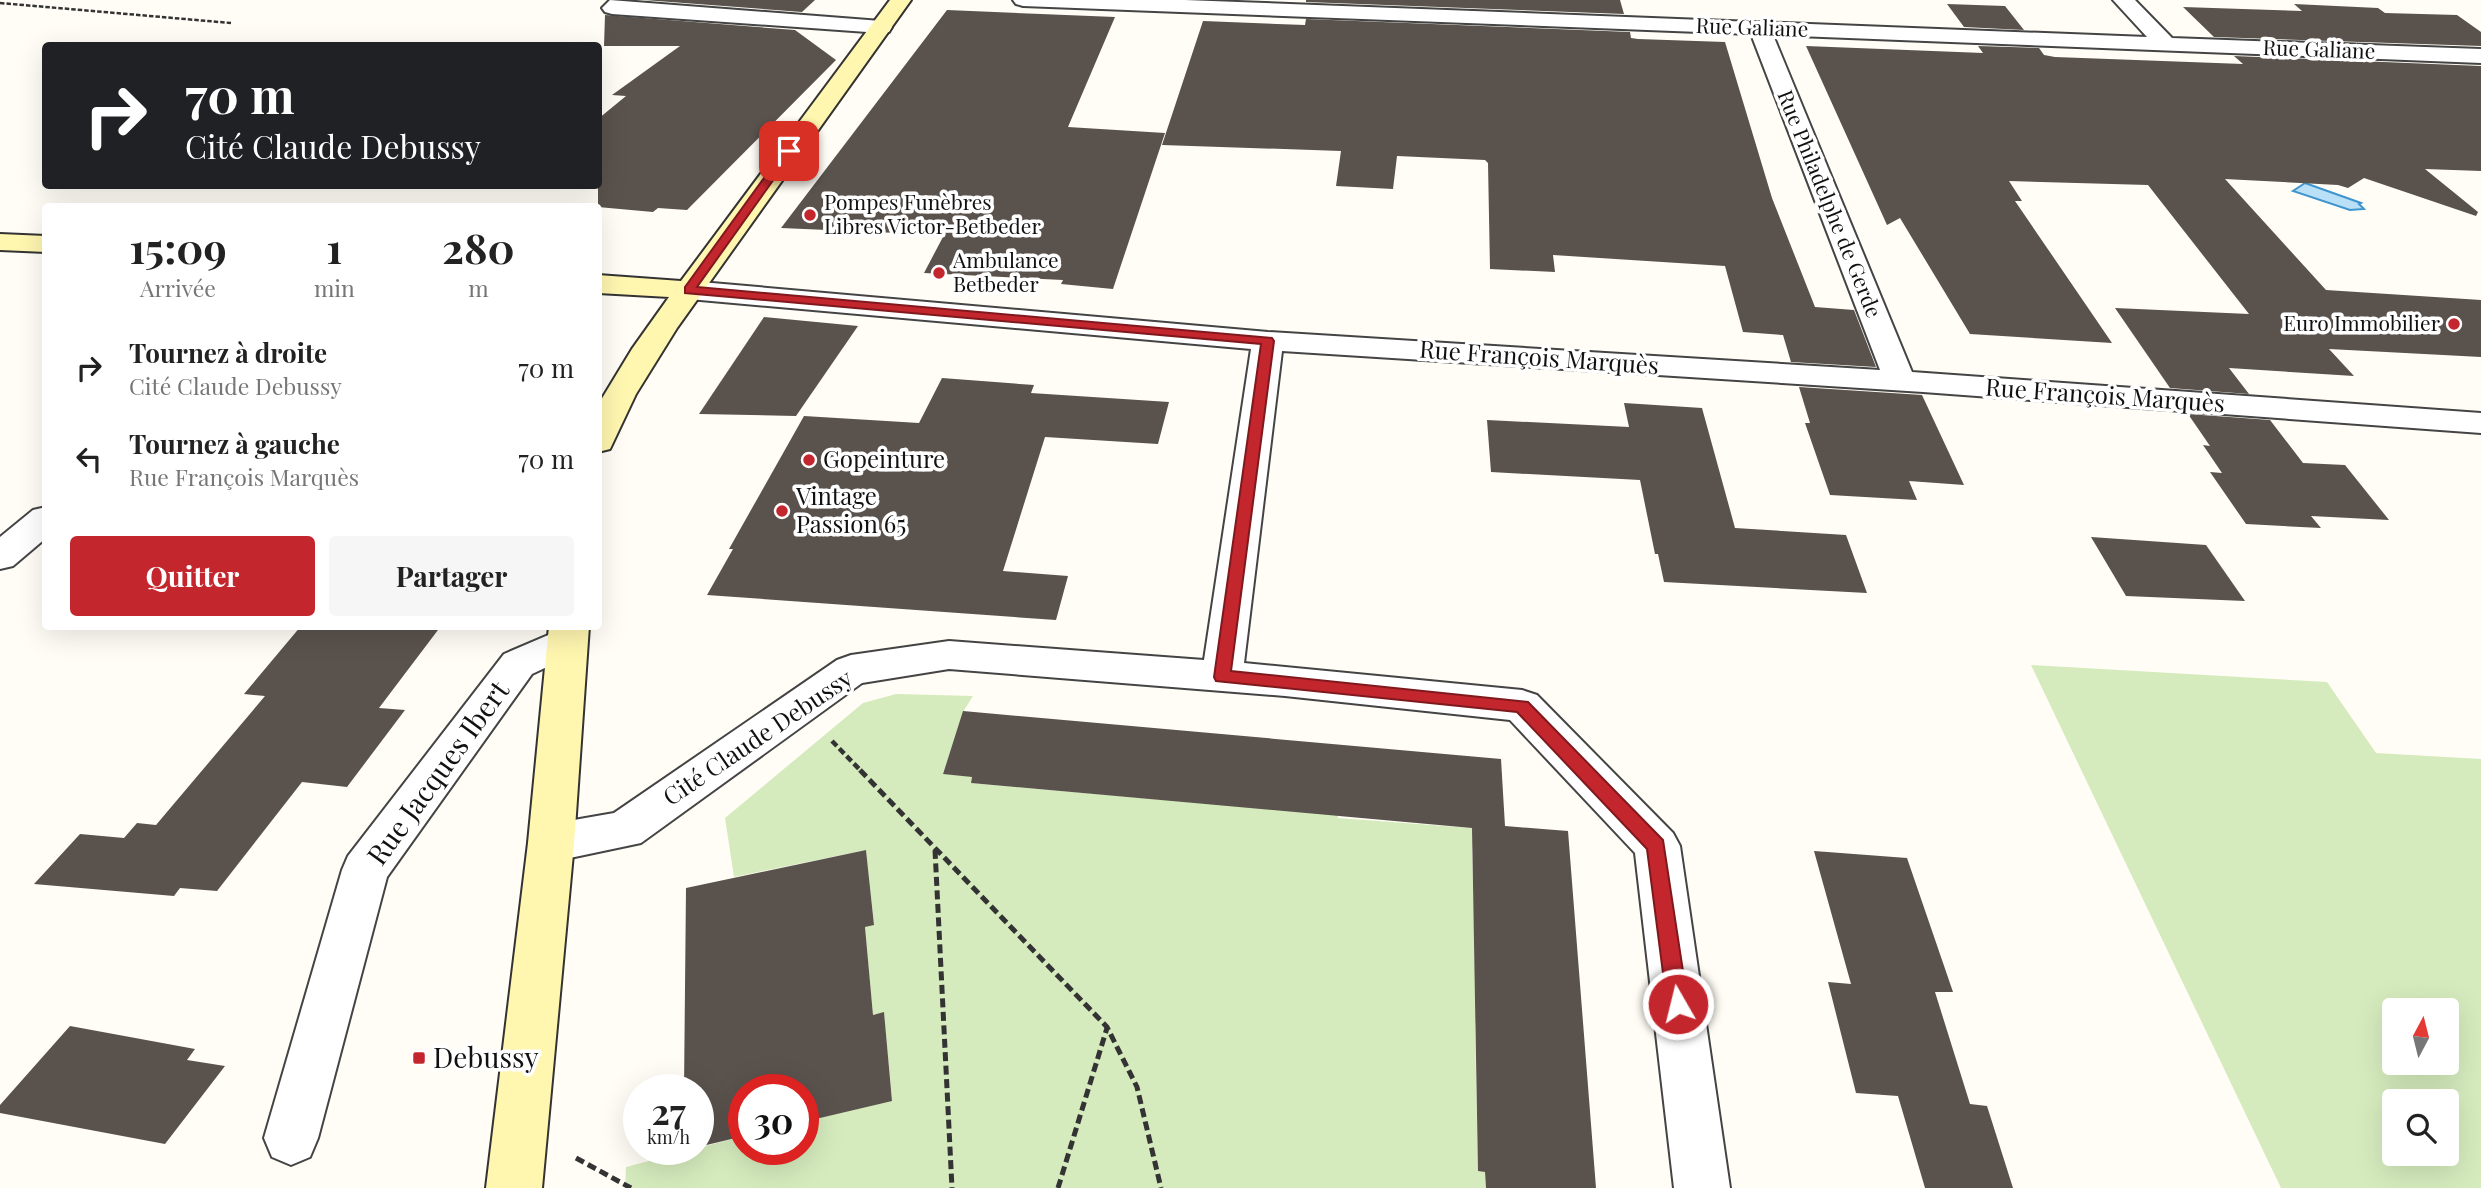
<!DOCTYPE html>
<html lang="fr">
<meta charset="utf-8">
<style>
:root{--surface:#fff;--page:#f6f6f6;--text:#222;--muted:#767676;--accent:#c4262e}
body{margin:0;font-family:"Playfair Display",serif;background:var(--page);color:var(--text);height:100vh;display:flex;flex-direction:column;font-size:26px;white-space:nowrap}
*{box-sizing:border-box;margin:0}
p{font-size:23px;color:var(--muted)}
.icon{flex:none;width:38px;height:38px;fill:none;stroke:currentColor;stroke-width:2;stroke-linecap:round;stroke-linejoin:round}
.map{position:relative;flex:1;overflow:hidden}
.sheet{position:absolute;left:42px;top:203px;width:560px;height:427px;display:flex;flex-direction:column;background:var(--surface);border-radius:7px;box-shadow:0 7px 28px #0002}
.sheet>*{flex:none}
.hud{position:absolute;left:42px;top:42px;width:560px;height:147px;border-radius:7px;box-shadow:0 7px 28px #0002;background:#202124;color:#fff;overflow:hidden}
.needle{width:46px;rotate:7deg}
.fabs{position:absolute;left:2382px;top:998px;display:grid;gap:14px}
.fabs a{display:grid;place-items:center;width:77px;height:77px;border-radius:7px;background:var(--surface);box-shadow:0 7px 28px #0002;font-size:35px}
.speed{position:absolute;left:623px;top:1074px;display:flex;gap:14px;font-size:35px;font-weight:700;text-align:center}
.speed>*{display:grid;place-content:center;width:91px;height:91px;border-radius:50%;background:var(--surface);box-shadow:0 7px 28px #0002;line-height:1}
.speed small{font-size:18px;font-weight:400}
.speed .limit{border:10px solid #d22;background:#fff;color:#111}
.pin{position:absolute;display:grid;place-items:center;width:60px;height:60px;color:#fff;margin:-30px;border-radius:14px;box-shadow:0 4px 10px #0006}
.me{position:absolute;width:77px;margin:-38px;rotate:352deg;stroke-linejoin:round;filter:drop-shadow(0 0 5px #0008)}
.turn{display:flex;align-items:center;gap:24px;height:147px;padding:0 28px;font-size:32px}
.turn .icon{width:91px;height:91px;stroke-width:2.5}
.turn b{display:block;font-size:49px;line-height:60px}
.eta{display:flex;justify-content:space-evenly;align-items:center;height:119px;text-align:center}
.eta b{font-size:42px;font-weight:700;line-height:49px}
.primary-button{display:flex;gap:14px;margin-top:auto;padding:14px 28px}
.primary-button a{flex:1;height:80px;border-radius:7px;background:var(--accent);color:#fff;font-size:28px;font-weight:700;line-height:80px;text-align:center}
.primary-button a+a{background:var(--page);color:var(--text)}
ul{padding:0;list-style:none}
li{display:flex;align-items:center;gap:21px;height:91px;padding:0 28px}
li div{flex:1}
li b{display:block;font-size:26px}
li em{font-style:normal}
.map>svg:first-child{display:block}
.green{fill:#d5ebbd;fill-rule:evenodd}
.water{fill:#b9e0f7;stroke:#3f96cf;stroke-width:2}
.building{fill:#5a524d}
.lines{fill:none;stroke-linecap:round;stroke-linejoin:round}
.street-casing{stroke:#444;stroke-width:4}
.secondary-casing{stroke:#333;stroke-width:4}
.path-far2{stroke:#333;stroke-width:2.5;stroke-dasharray:4.5 2;stroke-linecap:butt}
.path-far1{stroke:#333;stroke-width:4.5;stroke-dasharray:7 3.5;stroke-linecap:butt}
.path{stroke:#333;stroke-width:5;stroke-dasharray:9 4.5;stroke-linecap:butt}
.street{fill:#fff;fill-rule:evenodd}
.secondary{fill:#fff6b0;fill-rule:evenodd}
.route{fill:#c4262e;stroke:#7f191e;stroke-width:2}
.poi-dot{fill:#c4262e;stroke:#fff;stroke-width:2.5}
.labels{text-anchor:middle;stroke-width:7;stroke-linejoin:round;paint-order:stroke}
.far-street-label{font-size:21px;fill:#111;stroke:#fff}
.far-poi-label{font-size:21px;fill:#111;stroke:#fff;text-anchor:start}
.street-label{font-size:24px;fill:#111;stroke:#fff}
.poi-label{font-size:24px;fill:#111;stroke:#fff;text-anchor:start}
.near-street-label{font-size:28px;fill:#111;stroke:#fff}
.near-poi-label{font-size:28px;fill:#111;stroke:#fff;text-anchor:start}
</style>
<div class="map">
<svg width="2481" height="1188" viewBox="0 0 2481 1188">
<rect width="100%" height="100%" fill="#fffdf5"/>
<!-- green -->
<g class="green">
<path d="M2031,665L2327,682L2376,753L2481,759V1188H2281ZM2394,1010H2446V1062H2394ZM2394,1101H2446V1153H2394Z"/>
<polygon points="896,694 973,696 963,712 943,773 972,777 971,783 1282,810 1338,811 1338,818 1471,828 1480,826 1472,847 1475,966 1483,1022 1475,1023 1478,1170 1485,1172 1486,1188 625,1188 626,1167 744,1136 744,1150 803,1150 803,1122 892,1100 884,1013 873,1015 865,927 874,924 866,850 734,877 725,818 863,703"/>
</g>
<!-- water -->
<polygon class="water" points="2305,183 2361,203 2359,204 2364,209 2350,210 2293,191"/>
<!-- building -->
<g class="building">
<polygon points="644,0 815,0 802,12"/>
<polygon points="1306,0 1620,0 1624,14 1306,2"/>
<polygon points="1947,4 2005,6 2024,30 1964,27"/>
<polygon points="2294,4 2378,8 2385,13 2457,15 2481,32 2481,46 2214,37 2183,7 2302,11"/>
<polygon points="947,10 1115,17 1068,127 1165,133 1113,289 1061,284 1063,280 924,273 944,235 781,228"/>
<polygon points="605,15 795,30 836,60 687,210 658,208 653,212 598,207 598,119 626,96 612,95 680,46 604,46"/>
<polygon points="1306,19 1630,32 1631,38 1638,39 1725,42 1772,198 1815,307 1854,310 1876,367 1791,362 1783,335 1743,332 1725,266 1553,255 1555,272 1490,269 1488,163 1485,160 1397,156 1393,189 1336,186 1341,151 1162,145 1203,21 1305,25"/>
<polygon points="1806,46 1983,53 1978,46 2039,48 2044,55 2055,57 2243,64 2234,56 2481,66 2481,171 2425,169 2478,212 2476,216 2364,178 2348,188 2338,185 2225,179 2326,290 2481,300 2481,357 2329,349 2354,376 2229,368 2249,394 2170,388 2115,308 2249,314 2148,185 2009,181 2022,201 2015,201 2112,343 1970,334 1900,218 1887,225"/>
<polygon points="764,317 858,326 796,416 699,414"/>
<polygon points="942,378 1034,385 1031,393 1169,402 1158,444 1045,437 1003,571 1068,576 1056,620 707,595 733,549 729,549 804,416 919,423"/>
<polygon points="1799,387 1922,395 1964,485 1909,481 1917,500 1830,495 1805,423 1810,423"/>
<polygon points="1624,403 1702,408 1735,528 1846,535 1867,593 1664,582 1658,554 1655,554 1640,480 1491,472 1487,420 1629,427"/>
<polygon points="2188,414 2270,420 2303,463 2345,465 2389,520 2311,516 2321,528 2246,524 2210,472 2222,473 2203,445 2210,446"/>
<polygon points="2091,537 2206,545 2245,601 2126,596"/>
<polygon points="301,626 441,626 379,708 405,710 347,787 302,782 217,891 180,888 174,896 34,884 80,834 124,838 137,823 156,825 265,696 244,694"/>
<polygon points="963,711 1501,759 1505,826 1568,831 1596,1188 1486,1188 1485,1172 1478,1171 1472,828 971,783 972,777 943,774"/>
<polygon points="866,850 874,925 865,927 873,1015 884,1012 892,1101 803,1122 803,1090 744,1090 744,1136 698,1147 698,1090 684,1090 686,888"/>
<polygon points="1814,851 1907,858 1953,992 1935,992 1970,1104 1987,1106 2013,1188 1925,1188 1898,1096 1856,1093 1828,982 1851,984"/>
<polygon points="70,1026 195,1049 187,1060 225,1066 165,1144 0,1113 0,1105"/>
</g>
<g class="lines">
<defs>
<g id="street">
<polygon points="610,0 881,21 889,22 892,27 889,32 881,33 612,14 605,12 602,8"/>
<polygon points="1013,0 1185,0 2147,37 2113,0 2135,0 2172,38 2481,49 2481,63 1773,35 1912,372 2481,413 2481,433 1923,392 1282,351 1244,663 1522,690 1537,695 1673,833 1680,846 1730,1188 1674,1188 1635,853 1510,720 1285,696 949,669 862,683 641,843 551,862 535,856 528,843 535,830 551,824 614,813 837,660 851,655 949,641 1204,660 1251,349 689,299 679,296 674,290 679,284 689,281 1268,332 1880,370 1751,34 1023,6 1016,4"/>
<polygon points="46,507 46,538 13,566 0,569 0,537 33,510"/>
<polygon points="567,627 581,631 587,641 581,651 532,674 387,877 318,1138 310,1157 291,1165 272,1157 264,1138 342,870 348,856 504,654"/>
</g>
<g id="secondary">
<polygon points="890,0 911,0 677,328 636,394 610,449 598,452 598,405 632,349 669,297 598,293 598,275 681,281"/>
<polygon points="0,234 46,236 46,252 0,250"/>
<polygon points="549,626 589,626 574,843 542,1188 486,1188 528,843"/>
</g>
</defs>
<!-- street casing -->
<use href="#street" class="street-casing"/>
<!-- secondary casing -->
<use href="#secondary" class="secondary-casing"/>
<!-- path-far2 -->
<polyline class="path-far2" points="0,3 231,23"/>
<!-- path-far1 -->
<polyline class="path-far1" points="832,741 861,771"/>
<!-- path -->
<g class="path">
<polyline points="860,770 1107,1027 1137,1087 1161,1188"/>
<polyline points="935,850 952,1188"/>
<polyline points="576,1158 631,1188"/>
<polyline points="1058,1188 1107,1028"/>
</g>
<!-- street -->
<use href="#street" class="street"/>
<!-- secondary -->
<use href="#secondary" class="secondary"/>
</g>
<!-- route -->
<polygon class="route" points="789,148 794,151 697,287 1272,338 1274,341 1231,671 1528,702 1663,840 1688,1004 1685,1011 1678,1013 1670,1011 1667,1004 1647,849 1517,712 1216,681 1214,677 1261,344 685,293 685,287 785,149"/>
<!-- markers -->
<g class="poi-dot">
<circle cx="810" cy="215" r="7"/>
<circle cx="939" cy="273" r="7"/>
<circle cx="2454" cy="324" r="7"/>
<circle cx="809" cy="460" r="7"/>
<circle cx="782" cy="511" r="7"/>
<rect x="412" y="1051" width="14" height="14" rx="3.5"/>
</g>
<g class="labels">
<!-- far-street labels -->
<g class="far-street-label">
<text transform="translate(1752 28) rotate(2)" y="7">Rue Galiane</text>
<text transform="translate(2319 50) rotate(2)" y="7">Rue Galiane</text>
<text transform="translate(1829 204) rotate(68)" y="7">Rue Philadelphe de Gerde</text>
</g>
<!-- far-poi labels -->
<g class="far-poi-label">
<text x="824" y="210">Pompes Funèbres<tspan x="824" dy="24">Libres Victor-Betbeder</tspan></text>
<text x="953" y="268">Ambulance<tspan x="953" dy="24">Betbeder</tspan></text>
<text x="2440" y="331" text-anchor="end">Euro Immobilier</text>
</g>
<!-- street labels -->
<g class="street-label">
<text transform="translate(1539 358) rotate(4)" y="8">Rue François Marquès</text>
<text transform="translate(2105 396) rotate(4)" y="8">Rue François Marquès</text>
<text transform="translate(758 738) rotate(-34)" y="8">Cité Claude Debussy</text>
</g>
<!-- poi labels -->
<g class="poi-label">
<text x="823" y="468">Gopeinture</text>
<text x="796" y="505">Vintage<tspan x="796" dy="28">Passion 65</tspan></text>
</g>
<!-- near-street labels -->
<g class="near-street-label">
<text transform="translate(438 773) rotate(-54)" y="10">Rue Jacques Ibert</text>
</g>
<!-- near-poi labels -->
<g class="near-poi-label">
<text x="433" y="1068">Debussy</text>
</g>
</g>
</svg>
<div class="fabs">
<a><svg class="needle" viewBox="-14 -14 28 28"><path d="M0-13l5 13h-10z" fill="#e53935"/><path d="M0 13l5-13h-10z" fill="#767676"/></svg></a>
<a><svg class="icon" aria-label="search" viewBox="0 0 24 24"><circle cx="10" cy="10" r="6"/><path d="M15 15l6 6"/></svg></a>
</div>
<div class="speed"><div>27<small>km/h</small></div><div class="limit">30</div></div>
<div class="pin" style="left:789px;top:151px;background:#d93025"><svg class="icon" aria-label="arrive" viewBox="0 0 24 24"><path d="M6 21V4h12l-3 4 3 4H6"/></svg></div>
<svg class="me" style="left:1678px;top:1004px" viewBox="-20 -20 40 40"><circle r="17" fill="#c4262e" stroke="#fff" stroke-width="3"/><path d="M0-11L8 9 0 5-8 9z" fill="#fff"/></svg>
<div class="hud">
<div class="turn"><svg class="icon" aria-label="right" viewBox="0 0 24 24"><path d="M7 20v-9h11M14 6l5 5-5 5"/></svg><div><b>70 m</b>Cité Claude Debussy</div></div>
</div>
<section class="sheet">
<div class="eta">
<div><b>15:09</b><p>Arrivée</p></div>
<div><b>1</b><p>min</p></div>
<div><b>280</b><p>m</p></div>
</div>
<ul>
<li><svg class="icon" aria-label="right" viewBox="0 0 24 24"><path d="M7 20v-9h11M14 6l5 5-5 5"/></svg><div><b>Tournez à droite</b><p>Cité Claude Debussy</p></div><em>70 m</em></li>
<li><svg class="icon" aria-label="left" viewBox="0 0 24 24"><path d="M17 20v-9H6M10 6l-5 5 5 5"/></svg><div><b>Tournez à gauche</b><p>Rue François Marquès</p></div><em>70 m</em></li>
</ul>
<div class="primary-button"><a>Quitter</a><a>Partager</a></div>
</section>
</div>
